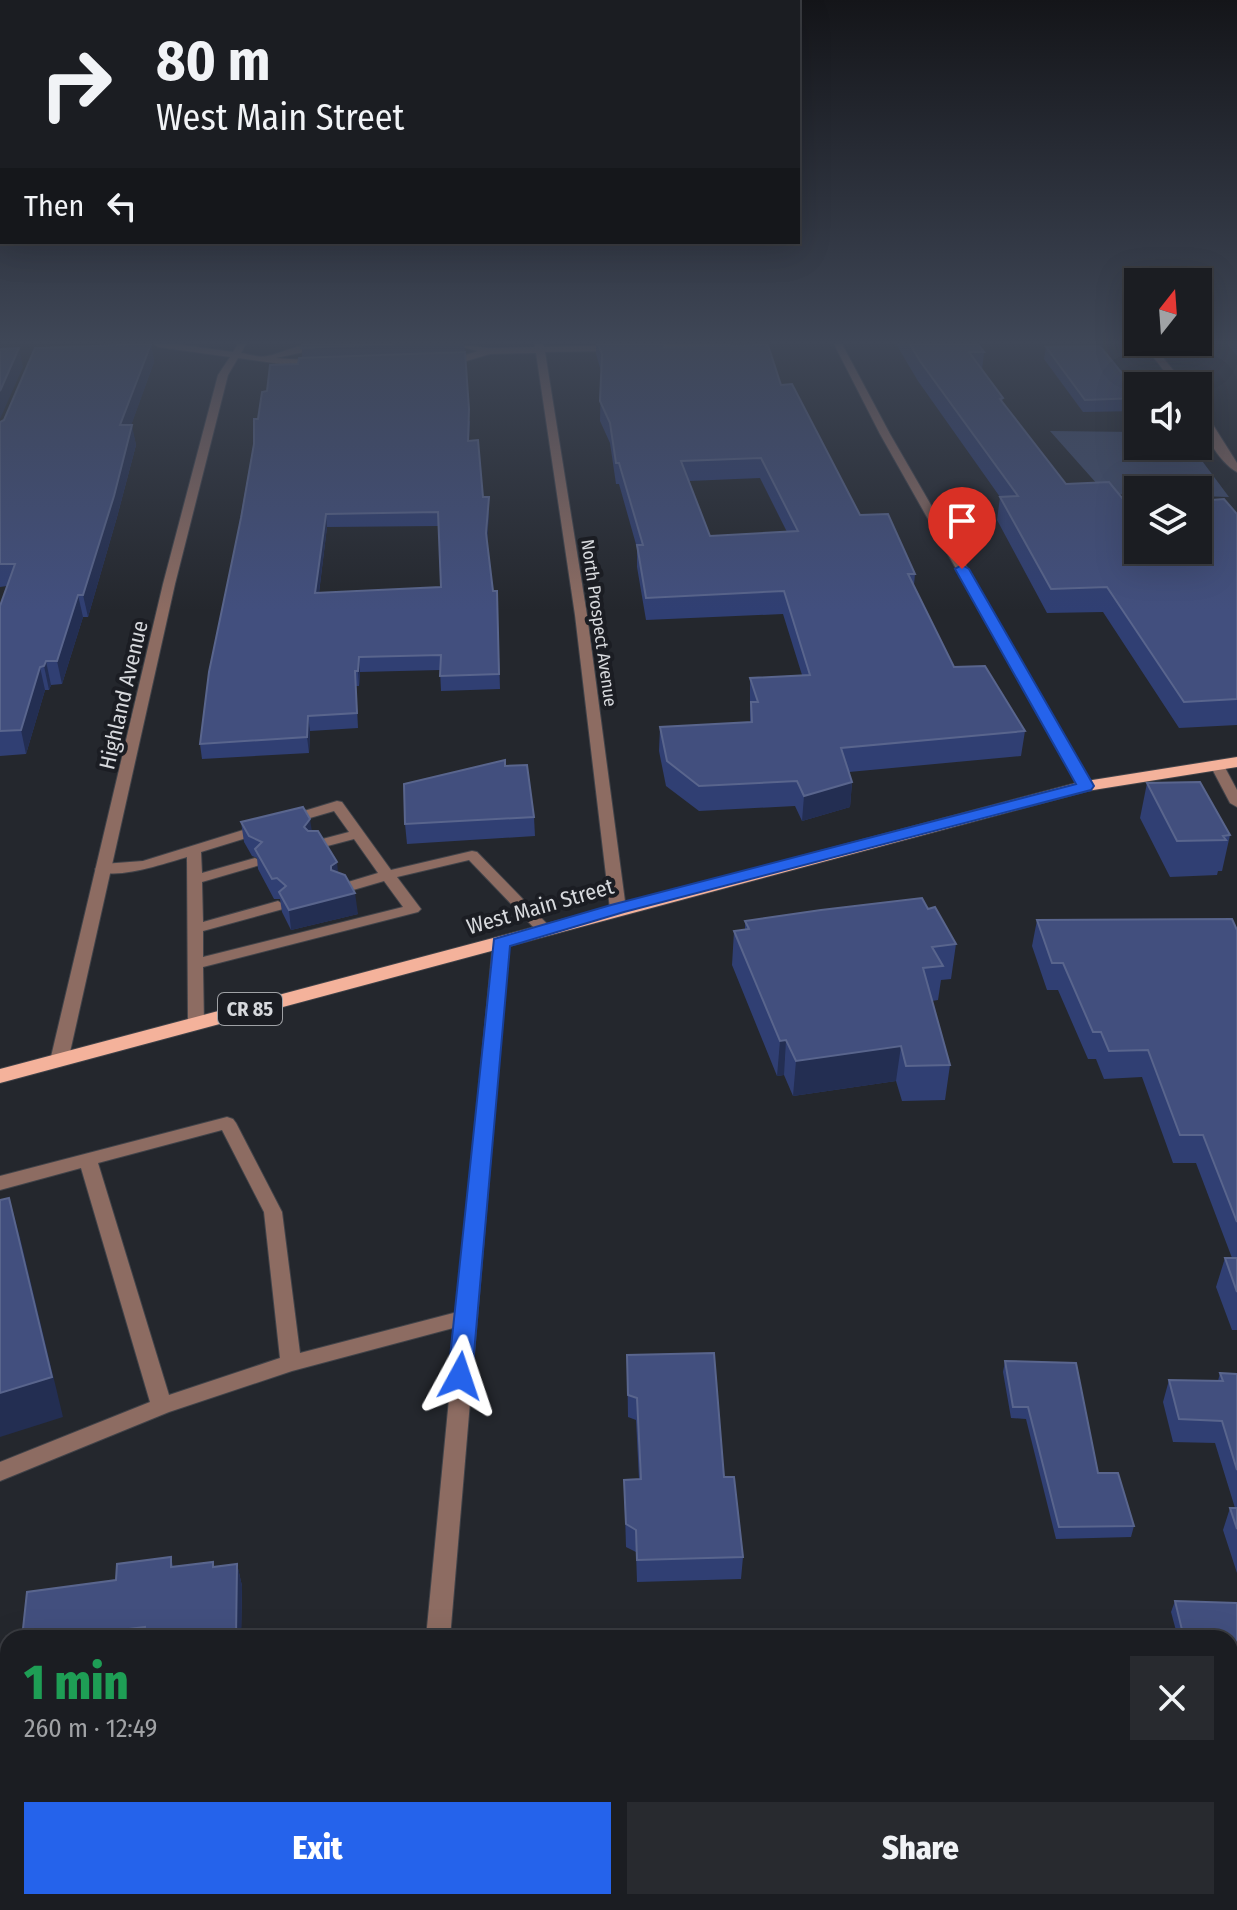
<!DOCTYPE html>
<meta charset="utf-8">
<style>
:root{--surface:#1b1d22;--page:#282a2f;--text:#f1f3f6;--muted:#a0a2a5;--line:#393b40;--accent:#2563eb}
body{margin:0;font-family:"Fira Sans Condensed",sans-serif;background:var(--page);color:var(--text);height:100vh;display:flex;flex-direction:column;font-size:30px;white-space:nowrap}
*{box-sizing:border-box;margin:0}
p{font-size:26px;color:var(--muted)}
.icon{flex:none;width:44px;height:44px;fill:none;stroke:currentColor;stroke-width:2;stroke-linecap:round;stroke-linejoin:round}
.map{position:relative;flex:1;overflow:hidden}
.details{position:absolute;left:0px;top:1630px;width:1238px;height:280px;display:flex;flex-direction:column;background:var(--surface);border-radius:24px 24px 0 0;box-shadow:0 8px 32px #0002,0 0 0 2px var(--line)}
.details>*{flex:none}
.hud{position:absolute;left:0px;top:0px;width:800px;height:244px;box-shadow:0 8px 32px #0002,0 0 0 2px var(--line);background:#1b1d22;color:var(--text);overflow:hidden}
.needle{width:52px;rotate:17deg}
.buttons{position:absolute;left:1124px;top:268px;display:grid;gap:16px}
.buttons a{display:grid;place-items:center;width:88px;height:88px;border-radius:0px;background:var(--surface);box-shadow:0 8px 32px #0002,0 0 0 2px var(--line);font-size:40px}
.pin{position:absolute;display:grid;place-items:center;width:68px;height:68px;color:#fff;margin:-82px -34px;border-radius:50% 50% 50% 0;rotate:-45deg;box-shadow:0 0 8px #0007}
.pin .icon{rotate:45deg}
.me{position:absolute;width:88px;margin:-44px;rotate:5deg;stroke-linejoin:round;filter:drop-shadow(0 0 6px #0008)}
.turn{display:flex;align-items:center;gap:28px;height:168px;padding:0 24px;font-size:36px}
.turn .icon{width:104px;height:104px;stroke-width:2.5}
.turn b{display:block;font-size:56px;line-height:68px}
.then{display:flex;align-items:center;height:76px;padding:0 24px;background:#0003;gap:16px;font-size:30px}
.round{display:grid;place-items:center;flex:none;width:84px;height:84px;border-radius:0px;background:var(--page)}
.overview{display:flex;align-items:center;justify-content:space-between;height:136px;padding:0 24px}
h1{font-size:48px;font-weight:800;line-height:60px;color:#1e9e55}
.action{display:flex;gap:16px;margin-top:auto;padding:16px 24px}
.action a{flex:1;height:92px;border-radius:0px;background:var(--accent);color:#fff;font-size:32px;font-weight:800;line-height:92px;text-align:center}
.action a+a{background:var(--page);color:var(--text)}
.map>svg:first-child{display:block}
.green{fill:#414e71}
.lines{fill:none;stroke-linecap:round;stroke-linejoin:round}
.lane-casing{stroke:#414349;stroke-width:2}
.street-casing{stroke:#414349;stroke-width:2}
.primary-casing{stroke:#414349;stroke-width:2}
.lane{fill:#8d6c62;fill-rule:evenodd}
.street{fill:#8d6c62;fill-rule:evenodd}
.primary{fill:#f4b29b;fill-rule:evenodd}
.wall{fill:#303f73;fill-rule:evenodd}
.shaded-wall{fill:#232e52}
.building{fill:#424f7e;stroke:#59658d;stroke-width:2;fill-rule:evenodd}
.route{fill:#2563eb;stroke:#184099;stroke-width:2}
.labels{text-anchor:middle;stroke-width:8;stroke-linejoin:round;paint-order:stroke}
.far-street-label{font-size:18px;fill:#d7d9dd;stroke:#1b1d23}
.shield{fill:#1b1d23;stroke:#9fa1a5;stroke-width:2}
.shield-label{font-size:20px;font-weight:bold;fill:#d7d9dd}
.street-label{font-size:22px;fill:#d7d9dd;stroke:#1b1d23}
</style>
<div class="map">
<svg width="1237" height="1910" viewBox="0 0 1237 1910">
<rect width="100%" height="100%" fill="#24272d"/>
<!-- green -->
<polygon class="green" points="1050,431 1138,432 1138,446 1191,446 1229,497 1198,496 1198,490 1138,490 1138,495 1106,494"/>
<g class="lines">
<defs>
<g id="lane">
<path d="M337,801L342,802L391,870L472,851L477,852L553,930L545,935L539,933L469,860L397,877L421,909L418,912L203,967L204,1024L196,1029L190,1028L188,1024L187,857C166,863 112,882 95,869L103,864L143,861L259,825H269L271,828L269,831L201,852L202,873L255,858L262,862L260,865L202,882L203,922L278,901L286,906L283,909L203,931V957L403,907L384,881L343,893L338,891L335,888L338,885L378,873L354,839L316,849L311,848L309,845L311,842L349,832L334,811L286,825L279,821L281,818Z"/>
<path d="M227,1117L233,1119L236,1123L282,1212L300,1353L465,1310L472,1313L475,1318L472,1323L292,1371L169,1412L0,1481V1462L150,1402L81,1168L0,1190V1176ZM222,1130L264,1212L280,1358L169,1395L98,1163Z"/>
</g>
<g id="street">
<path d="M154,344H176L233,352L238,344H246L241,353C248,354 260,358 267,356C284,353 308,338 327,347L276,358C291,360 313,358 326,363L324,365L302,367L238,358L228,375L175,584L68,1061L59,1067L50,1061L163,584L218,375L230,357L158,347Z"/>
<polygon points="450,344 489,348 535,347 535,344 543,344 544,347 616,345 620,348 616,351 545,352 587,615 626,909 623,912 618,914 610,909 575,615 536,353 490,354 463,362 441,362 441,358 462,356 478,351"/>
<polygon points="657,344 731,344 727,347 643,350 639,347"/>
<polygon points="834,344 842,344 890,434 1093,786 1091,789 1086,790 1079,786 880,434"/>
<polygon points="1143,344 1152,344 1186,386 1176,386"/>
<path d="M1198,406L1203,409L1237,463V472C1219,463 1198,427 1198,406Z"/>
<polygon points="1217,761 1222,762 1237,790 1237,807 1230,803 1210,765"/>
<polygon points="501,937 509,942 450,1638 426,1638 493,942"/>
<polygon points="402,1902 428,1902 429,1910 401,1910"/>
</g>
<polygon id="primary" points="1237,757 1237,767 1087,791 0,1083 0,1069 1080,782"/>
</defs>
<!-- lane casing -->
<use href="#lane" class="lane-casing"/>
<!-- street casing -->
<use href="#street" class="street-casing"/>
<!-- primary casing -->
<use href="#primary" class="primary-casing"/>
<!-- lane -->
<use href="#lane" class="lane"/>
<!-- street -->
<use href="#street" class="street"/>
<!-- primary -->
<use href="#primary" class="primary"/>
</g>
<!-- wall -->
<g class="wall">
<polygon points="151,344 154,362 131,425 136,445 117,517 88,617 83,617 62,684 51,685 49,690 45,690 26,754 0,756 0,606 7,586 0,587 0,422"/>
<path d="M302,344H464L465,351L327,357L470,421L469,441L483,497L489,511L487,541L493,591H497L500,689L441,691L440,670L360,672L359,686H356L358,728L310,731L309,753L202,759L200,744L258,419L267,391L298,364L302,358ZM439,526L441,587L319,593L327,527Z"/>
<path d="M596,344H663L664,347L781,385L860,515L915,574L914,585L954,667L1025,731L1021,756L849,772L852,782L850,807L802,821L795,806L699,811L666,786L659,751L660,727L750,722V678L802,675L783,614L646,620L637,567V548L619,484H616L610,443L600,421L601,371L596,354ZM760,478L787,532L710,536L689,481Z"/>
<polygon points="896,344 978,344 984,352 982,370 1003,398 1002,402 1066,484 1127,504 1237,514 1237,725 1179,728 1103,612 1047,613 997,520 1000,497 918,381"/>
<polygon points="1227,344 1237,344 1237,356"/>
<polygon points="1046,347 1138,393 1138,411 1083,412 1044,359"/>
<polygon points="505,766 534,817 535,836 407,844 405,824"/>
<polygon points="1147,783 1230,835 1222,871 1218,871 1217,875 1170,877 1140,818"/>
<polygon points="241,822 312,831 338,873 358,914 291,930 282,912 280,899 274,899 258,869 257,858 252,856 244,842"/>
<polygon points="928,909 956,944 951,979 941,980 938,1000 932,1001 950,1065 945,1100 902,1101 896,1081 793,1096 784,1075 777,1076 732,965 734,931 745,930 745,921"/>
<polygon points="1037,920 1237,930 1237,1330 1232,1330 1216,1287 1225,1258 1232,1258 1196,1163 1173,1163 1142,1077 1104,1079 1096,1059 1088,1059 1058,990 1047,990 1032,946"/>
<polygon points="627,1355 724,1477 743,1557 741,1579 637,1582 636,1552 626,1547 624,1480 639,1479 636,1420 628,1417"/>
<polygon points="1005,1361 1098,1473 1134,1526 1131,1537 1056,1539 1026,1419 1011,1418 1003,1372"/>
<polygon points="1220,1373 1237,1374 1237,1573 1223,1530 1230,1508 1235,1508 1215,1443 1173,1442 1163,1402 1169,1380 1218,1381"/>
<polygon points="171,1557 173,1567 213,1562 214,1567 237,1564 242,1586 241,1638 22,1638"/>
<polygon points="1175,1601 1237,1603 1237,1659 1230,1659 1230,1638 1178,1638 1171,1612"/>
<polygon points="1236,1841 1237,1841 1237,1874 1232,1852"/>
</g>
<!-- shaded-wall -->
<g class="shaded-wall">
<polygon points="151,344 154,362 124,445 120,425"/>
<polygon points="19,348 23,367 0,419 0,391"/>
<polygon points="132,425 136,445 117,517 88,617 83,595"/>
<polygon points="489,497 489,511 487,547 486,533"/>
<polygon points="326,514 327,527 317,608 315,593"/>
<polygon points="78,595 83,617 62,684 57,661"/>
<polygon points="359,657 360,672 359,686 358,671"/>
<polygon points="46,661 51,685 49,690 44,666"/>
<polygon points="40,667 45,690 26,754 21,730"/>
<polygon points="308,716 310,731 309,753 307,737"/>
<polygon points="852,782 850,807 802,821 804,796"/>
<polygon points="310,819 313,838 304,827"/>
<polygon points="337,862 339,882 333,886 331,866"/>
<polygon points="355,893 358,914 291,930 289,910"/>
<polygon points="786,1040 784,1075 777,1076 780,1041"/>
<polygon points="901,1046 896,1081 793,1096 796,1061"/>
<polygon points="9,1198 20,1237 63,1417 0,1437 0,1393"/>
<polygon points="237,1564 242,1586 241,1638 236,1638"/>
<polygon points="8,1810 8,1833 0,1835 0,1812"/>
<polygon points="186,1902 194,1902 193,1910 185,1910"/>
</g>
<!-- building -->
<g class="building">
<polygon points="151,344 120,425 132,425 114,496 83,595 78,595 57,661 46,661 44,666 40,667 21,730 0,731 0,606 15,564 0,564 0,422 4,420 35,348"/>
<polygon points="302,344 393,344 301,348"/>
<path d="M598,344H663L664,347L768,345L781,385L792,384L860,515L888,514L915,574H908L954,667L985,666L1025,731L841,748L852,782L804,796L797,781L699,786L667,761L660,727L752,722L751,702H758L750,678L810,675L784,591L646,598L637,545H643L619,463H616L610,423L600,401L602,354ZM761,458L798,531L710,536L681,461Z"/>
<polygon points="910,344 978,344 984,352 969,352 1003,398 1000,399 1066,484 1109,482 1127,504 1138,503 1138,550 1198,550 1198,501 1224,499 1237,514 1237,699 1184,702 1107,587 1051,589 1000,497 1018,496 920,361"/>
<polygon points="1100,346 1138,393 1138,398 1085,400 1046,347"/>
<polygon points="19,348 0,391 0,349"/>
<path d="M465,352L469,409L468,441L478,440L483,497H489L486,533L493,591H497L499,674L440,676L441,655L359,657L358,671H355L357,713L308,716L307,737L200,744L209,672L241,518L254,444V419H258L262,392L267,391L270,365L298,364L299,358ZM438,512L441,587L315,593L326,514Z"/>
<polygon points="505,760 505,766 527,765 534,817 405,824 404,784"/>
<polygon points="1200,782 1230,835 1223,836 1226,840 1177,841 1147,783"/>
<polygon points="303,807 310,819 304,827 308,831 318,831 337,862 331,866 331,870 345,875 355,893 289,910 279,892 286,886 277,878 272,879 255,849 262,842 249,836 241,822"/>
<polygon points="922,898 928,909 935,907 956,944 932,947 943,966 923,968 950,1065 906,1066 901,1046 796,1061 786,1040 780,1041 734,931 749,929 745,921 821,910"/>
<polygon points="1232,919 1237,930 1237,1222 1203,1135 1180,1135 1148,1050 1109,1051 1101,1032 1093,1032 1063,963 1052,963 1037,920"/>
<polygon points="9,1198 52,1377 0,1393 0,1200"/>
<polygon points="1225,1258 1237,1258 1237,1292"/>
<polygon points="714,1353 724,1477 734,1477 743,1557 637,1560 636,1530 626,1524 624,1480 641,1479 637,1398 628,1395 627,1355"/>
<polygon points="1005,1361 1076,1363 1098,1473 1118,1473 1134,1526 1059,1527 1028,1407 1013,1407"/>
<polygon points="1220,1373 1237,1374 1237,1470 1222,1421 1179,1419 1169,1380 1223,1381"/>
<polygon points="1230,1508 1237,1508 1237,1529"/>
<polygon points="171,1557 171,1567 213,1562 213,1567 237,1564 236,1638 144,1638 145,1627 59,1638 22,1638 27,1592 116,1580 117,1564"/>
<polygon points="1175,1601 1237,1603 1237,1648 1230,1648 1230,1638 1184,1638"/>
<polygon points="8,1723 8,1810 0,1812 0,1725"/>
<polygon points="41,1902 186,1902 185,1910 40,1910"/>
</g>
<!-- sky -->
<linearGradient id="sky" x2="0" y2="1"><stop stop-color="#141519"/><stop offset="0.56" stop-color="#3f4757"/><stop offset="1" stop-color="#3f4757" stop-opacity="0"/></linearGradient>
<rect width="1237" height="611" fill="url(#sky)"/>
<!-- route -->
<polygon class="route" points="962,565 969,569 1094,786 1091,790 624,912 510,946 472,1376 468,1383 460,1385 451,1383 448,1376 494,939 611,905 1076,784 955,569"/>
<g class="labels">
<!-- far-street labels -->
<g class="far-street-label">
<text transform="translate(599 623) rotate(82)" y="6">North Prospect Avenue</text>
</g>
<!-- shield labels -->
<rect class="shield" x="218" y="993" width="64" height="32" rx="6"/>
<g class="shield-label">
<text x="250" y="1016">CR 85</text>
</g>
<!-- street labels -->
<g class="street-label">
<text transform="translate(123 695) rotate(-77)" y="8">Highland Avenue</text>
<text transform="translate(540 906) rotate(-16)" y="8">West Main Street</text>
</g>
</g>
</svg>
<div class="buttons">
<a><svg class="needle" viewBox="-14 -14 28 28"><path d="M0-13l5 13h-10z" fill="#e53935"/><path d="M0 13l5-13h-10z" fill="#a0a2a5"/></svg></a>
<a><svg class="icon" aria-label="sound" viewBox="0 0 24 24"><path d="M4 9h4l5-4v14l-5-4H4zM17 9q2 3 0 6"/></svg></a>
<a><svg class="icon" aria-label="layers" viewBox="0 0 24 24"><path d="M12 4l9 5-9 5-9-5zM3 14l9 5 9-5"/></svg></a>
</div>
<div class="pin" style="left:962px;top:569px;background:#d93025"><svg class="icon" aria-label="arrive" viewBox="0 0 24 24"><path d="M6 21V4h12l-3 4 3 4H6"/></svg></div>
<svg class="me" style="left:460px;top:1376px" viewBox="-20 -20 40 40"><path d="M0-17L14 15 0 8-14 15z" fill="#2563eb" stroke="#fff" stroke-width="4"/></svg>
<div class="hud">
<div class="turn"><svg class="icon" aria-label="right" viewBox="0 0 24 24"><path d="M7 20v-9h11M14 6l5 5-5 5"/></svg><div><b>80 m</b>West Main Street</div></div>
<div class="then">Then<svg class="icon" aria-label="left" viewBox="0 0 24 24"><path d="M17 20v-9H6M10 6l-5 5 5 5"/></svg></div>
</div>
<section class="details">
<div class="overview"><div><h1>1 min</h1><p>260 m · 12:49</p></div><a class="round"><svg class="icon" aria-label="close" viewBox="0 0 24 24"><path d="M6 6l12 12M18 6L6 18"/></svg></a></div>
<div class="action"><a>Exit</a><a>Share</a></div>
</section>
</div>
